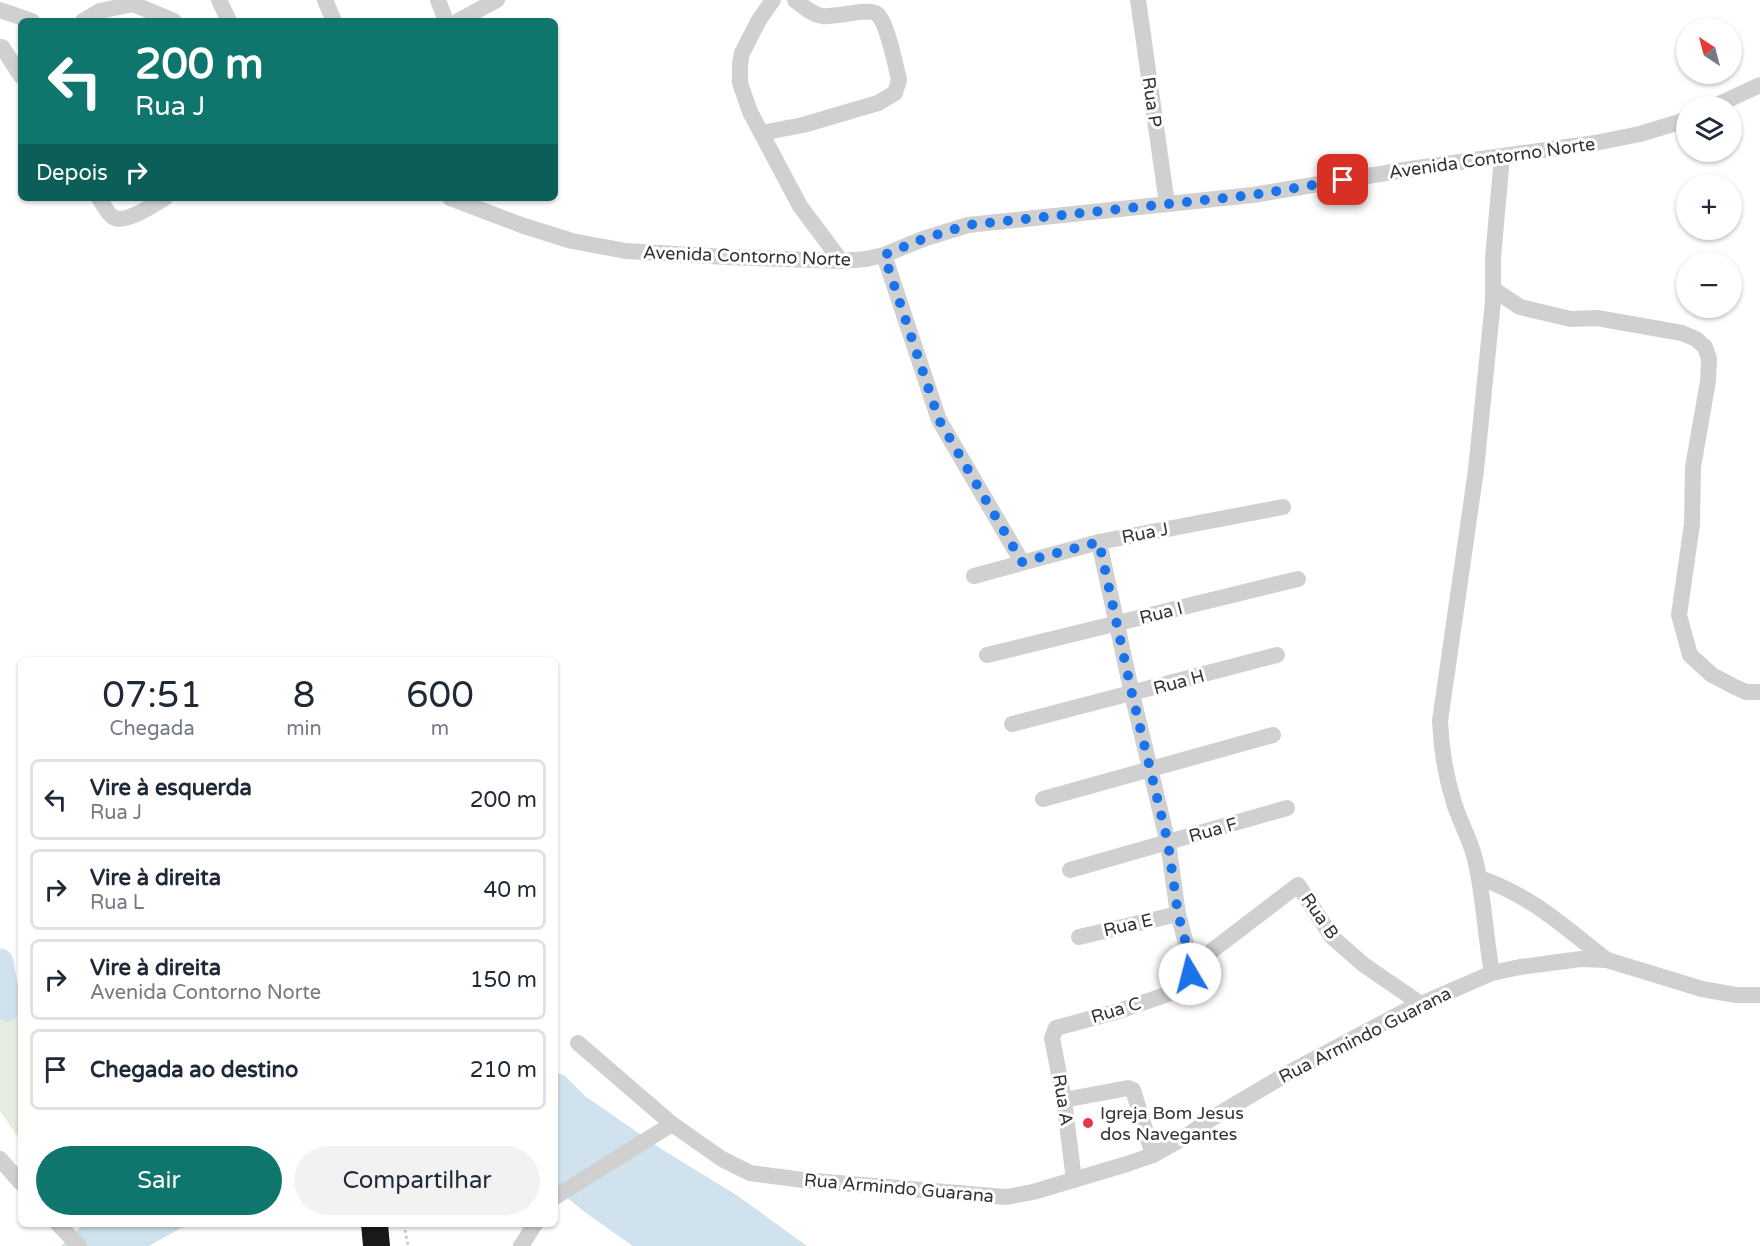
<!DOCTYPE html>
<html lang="pt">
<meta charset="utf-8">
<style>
:root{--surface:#fff;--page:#f2f2f3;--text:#1f2937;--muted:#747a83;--line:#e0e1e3;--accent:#0f766e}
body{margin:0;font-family:"Varela Round",sans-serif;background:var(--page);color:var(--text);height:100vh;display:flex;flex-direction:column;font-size:22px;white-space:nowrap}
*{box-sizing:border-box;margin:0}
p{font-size:20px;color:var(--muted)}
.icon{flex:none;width:33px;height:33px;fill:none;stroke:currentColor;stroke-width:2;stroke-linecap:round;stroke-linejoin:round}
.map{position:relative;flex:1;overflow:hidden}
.details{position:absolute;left:18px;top:657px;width:540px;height:570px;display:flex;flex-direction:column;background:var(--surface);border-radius:9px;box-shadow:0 2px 4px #0004}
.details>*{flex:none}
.guide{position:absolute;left:18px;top:18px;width:540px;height:183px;border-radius:9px;box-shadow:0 2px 4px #0004;background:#0f766e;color:#fff;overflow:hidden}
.needle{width:39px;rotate:324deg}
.tools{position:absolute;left:1676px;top:18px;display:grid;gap:12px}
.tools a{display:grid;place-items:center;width:66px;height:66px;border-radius:50%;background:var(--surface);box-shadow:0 2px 4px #0004;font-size:30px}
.pin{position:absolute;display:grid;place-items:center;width:51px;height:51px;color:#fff;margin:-26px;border-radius:12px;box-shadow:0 3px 9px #0006}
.me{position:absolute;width:66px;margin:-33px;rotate:352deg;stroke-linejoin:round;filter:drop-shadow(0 0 4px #0008)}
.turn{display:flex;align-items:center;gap:21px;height:126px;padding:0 18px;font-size:27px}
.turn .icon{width:78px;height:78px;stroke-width:2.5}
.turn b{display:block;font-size:42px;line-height:51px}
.then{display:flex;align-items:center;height:57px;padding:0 18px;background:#0003;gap:12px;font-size:22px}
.eta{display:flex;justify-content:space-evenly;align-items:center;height:102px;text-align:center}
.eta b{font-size:36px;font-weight:600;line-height:42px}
.primary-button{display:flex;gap:12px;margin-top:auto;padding:12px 18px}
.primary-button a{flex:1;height:69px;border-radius:36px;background:var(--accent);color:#fff;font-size:24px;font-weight:600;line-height:69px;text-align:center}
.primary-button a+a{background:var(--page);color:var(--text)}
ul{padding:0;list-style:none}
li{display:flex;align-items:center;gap:18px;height:81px;margin:0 12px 9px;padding:0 6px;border:3px solid var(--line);border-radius:9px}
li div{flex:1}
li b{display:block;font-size:22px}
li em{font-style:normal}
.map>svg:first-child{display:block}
.green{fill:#e6ecdf}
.water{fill:#cfe2ee}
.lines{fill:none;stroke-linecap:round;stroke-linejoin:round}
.river{stroke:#cfe2ee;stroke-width:27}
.building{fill:#1a1a1a}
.path{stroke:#cdcdcd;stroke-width:3;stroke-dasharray:3 3;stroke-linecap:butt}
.minor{stroke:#d0d0d0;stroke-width:16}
.route{stroke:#1a73e8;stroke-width:10;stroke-dasharray:0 18}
.poi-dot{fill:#e63946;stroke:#fff;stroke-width:2}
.labels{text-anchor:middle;stroke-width:6;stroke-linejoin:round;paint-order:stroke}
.street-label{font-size:18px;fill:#333;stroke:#fff}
.poi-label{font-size:18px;fill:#333;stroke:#fff;text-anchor:start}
</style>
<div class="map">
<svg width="1760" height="1246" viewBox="0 0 1760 1246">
<rect width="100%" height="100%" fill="#fff"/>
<!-- green -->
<polygon class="green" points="21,1003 21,1141 0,1111 0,1017"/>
<!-- water -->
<g class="water">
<polygon points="555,1073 564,1075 585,1096 663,1150 738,1196 807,1246 633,1246 586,1213 555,1188"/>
<polygon points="84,1224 188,1224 149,1246 61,1246"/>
</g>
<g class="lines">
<!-- river -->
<polyline class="river" points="0,962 8,1008"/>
</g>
<!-- building -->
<polygon class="building" points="361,1224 388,1224 390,1246 363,1246"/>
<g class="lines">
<!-- path -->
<polyline class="path" points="404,1224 408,1246"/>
<!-- minor -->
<g class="minor">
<polyline points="219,0 229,21"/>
<polyline points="325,0 334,21"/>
<polyline points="438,0 446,21"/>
<polyline points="773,0 759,20 742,53 740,64 740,83 750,112 800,206 841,261"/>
<polyline points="1138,0 1167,204"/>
<polyline points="0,10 32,21"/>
<polyline points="83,21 100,11 133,4 174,21"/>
<polyline points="458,21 497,0"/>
<polyline points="2,47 21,76"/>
<polyline points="1715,106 1760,85"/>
<path d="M761,133L803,125L878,103L895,93L899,80C896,67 887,22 877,14C868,7 837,18 822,16C811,14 803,6 795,0"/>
<path d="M99,198C103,204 107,213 113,217C125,225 154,204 165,198"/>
<polyline points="450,198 524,226 572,241 626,251 726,257 841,261 866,259 884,255 923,239 968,225 1253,195 1410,169 1595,143 1640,134 1686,120"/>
<polyline points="884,255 939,420 1022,562"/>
<polyline points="1493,289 1520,307 1571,319 1597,318 1682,333 1696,339 1705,347 1709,359 1708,381 1693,467 1692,524 1679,615 1690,655 1712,675 1735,687 1746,692 1760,692"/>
<polyline points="974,576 1099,542 1283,507"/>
<polyline points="987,655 1298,579"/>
<polyline points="1012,724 1277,655"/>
<polyline points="1043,799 1273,735"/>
<polyline points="1070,870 1287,808"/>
<path d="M1480,878C1532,896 1564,927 1607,960"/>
<polyline points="1079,937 1178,914"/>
<polyline points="1192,966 1298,885 1332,937 1364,965 1421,1004"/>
<path d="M1492,973C1485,935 1484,896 1475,859C1470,839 1460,822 1454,803C1446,777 1441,748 1440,721L1476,470L1493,301V258L1502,157"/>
<polyline points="578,1043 672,1124 722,1159 750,1173 803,1180 1006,1197 1033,1192 1127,1164 1153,1155 1185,1137 1214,1117 1290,1072 1407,1010 1492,973 1520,967 1581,959 1607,960 1702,989 1736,995 1760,995"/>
<polyline points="1064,1100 1128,1088 1133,1090 1153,1155"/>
<polyline points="0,1159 21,1183"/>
<polyline points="1074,1180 1064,1100 1052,1038 1056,1028 1119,1011 1168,994 1183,985 1190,974 1192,966 1178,914 1168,843 1132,694 1099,542"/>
<polyline points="555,1197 672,1124"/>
<polyline points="58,1224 79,1246"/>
<polyline points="521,1246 535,1224"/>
</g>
</g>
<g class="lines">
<!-- route -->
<polyline class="route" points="1190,974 1192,966 1178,914 1168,843 1132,694 1099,542 1022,562 939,420 884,255 923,239 968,225 1253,195 1343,180"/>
</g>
<!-- markers -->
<circle class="poi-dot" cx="1088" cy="1123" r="6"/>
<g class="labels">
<!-- street labels -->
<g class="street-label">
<text transform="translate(1152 102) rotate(82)" y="6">Rua P</text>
<text transform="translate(1492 158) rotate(-8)" y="6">Avenida Contorno Norte</text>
<text transform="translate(747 256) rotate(2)" y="6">Avenida Contorno Norte</text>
<text transform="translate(1145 533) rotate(-11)" y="6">Rua J</text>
<text transform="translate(1161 613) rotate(-14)" y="6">Rua I</text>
<text transform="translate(1179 682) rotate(-15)" y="6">Rua H</text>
<text transform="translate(1213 830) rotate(-16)" y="6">Rua F</text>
<text transform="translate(1320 916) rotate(55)" y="6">Rua B</text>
<text transform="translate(1128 925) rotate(-13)" y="6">Rua E</text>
<text transform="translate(1116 1010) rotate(-17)" y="6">Rua C</text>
<text transform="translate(1365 1035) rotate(-27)" y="6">Rua Armindo Guarana</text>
<text transform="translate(1063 1100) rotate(81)" y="6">Rua A</text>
<text transform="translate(899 1188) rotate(5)" y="6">Rua Armindo Guarana</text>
</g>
<!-- poi labels -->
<g class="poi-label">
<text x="1100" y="1119">Igreja Bom Jesus<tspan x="1100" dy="21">dos Navegantes</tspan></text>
</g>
</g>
</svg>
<div class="tools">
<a><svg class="needle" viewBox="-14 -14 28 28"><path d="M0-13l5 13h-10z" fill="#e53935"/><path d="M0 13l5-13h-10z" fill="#747a83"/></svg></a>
<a><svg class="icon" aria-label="layers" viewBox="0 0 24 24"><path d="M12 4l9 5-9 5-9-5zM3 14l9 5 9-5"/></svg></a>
<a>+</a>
<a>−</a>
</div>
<div class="pin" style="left:1343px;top:180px;background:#d93025"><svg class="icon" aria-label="arrive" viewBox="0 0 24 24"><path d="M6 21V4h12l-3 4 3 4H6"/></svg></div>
<svg class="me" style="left:1190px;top:974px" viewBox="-20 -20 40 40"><circle r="19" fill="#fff"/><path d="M0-13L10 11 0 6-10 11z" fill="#1a73e8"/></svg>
<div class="guide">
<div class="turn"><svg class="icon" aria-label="left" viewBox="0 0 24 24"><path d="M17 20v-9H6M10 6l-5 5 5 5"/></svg><div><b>200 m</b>Rua J</div></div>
<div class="then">Depois<svg class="icon" aria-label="right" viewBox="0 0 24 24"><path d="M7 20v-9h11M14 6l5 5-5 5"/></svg></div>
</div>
<section class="details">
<div class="eta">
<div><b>07:51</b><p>Chegada</p></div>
<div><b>8</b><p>min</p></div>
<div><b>600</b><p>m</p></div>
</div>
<ul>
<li><svg class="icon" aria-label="left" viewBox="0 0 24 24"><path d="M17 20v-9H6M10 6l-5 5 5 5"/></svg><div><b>Vire à esquerda</b><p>Rua J</p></div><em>200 m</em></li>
<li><svg class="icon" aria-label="right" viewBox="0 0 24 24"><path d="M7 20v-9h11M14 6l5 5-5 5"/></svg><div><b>Vire à direita</b><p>Rua L</p></div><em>40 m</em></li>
<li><svg class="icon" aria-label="right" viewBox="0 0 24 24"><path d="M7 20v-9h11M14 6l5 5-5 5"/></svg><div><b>Vire à direita</b><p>Avenida Contorno Norte</p></div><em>150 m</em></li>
<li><svg class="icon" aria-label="arrive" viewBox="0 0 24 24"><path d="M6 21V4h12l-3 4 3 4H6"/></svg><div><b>Chegada ao destino</b></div><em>210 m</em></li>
</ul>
<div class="primary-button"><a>Sair</a><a>Compartilhar</a></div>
</section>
</div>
